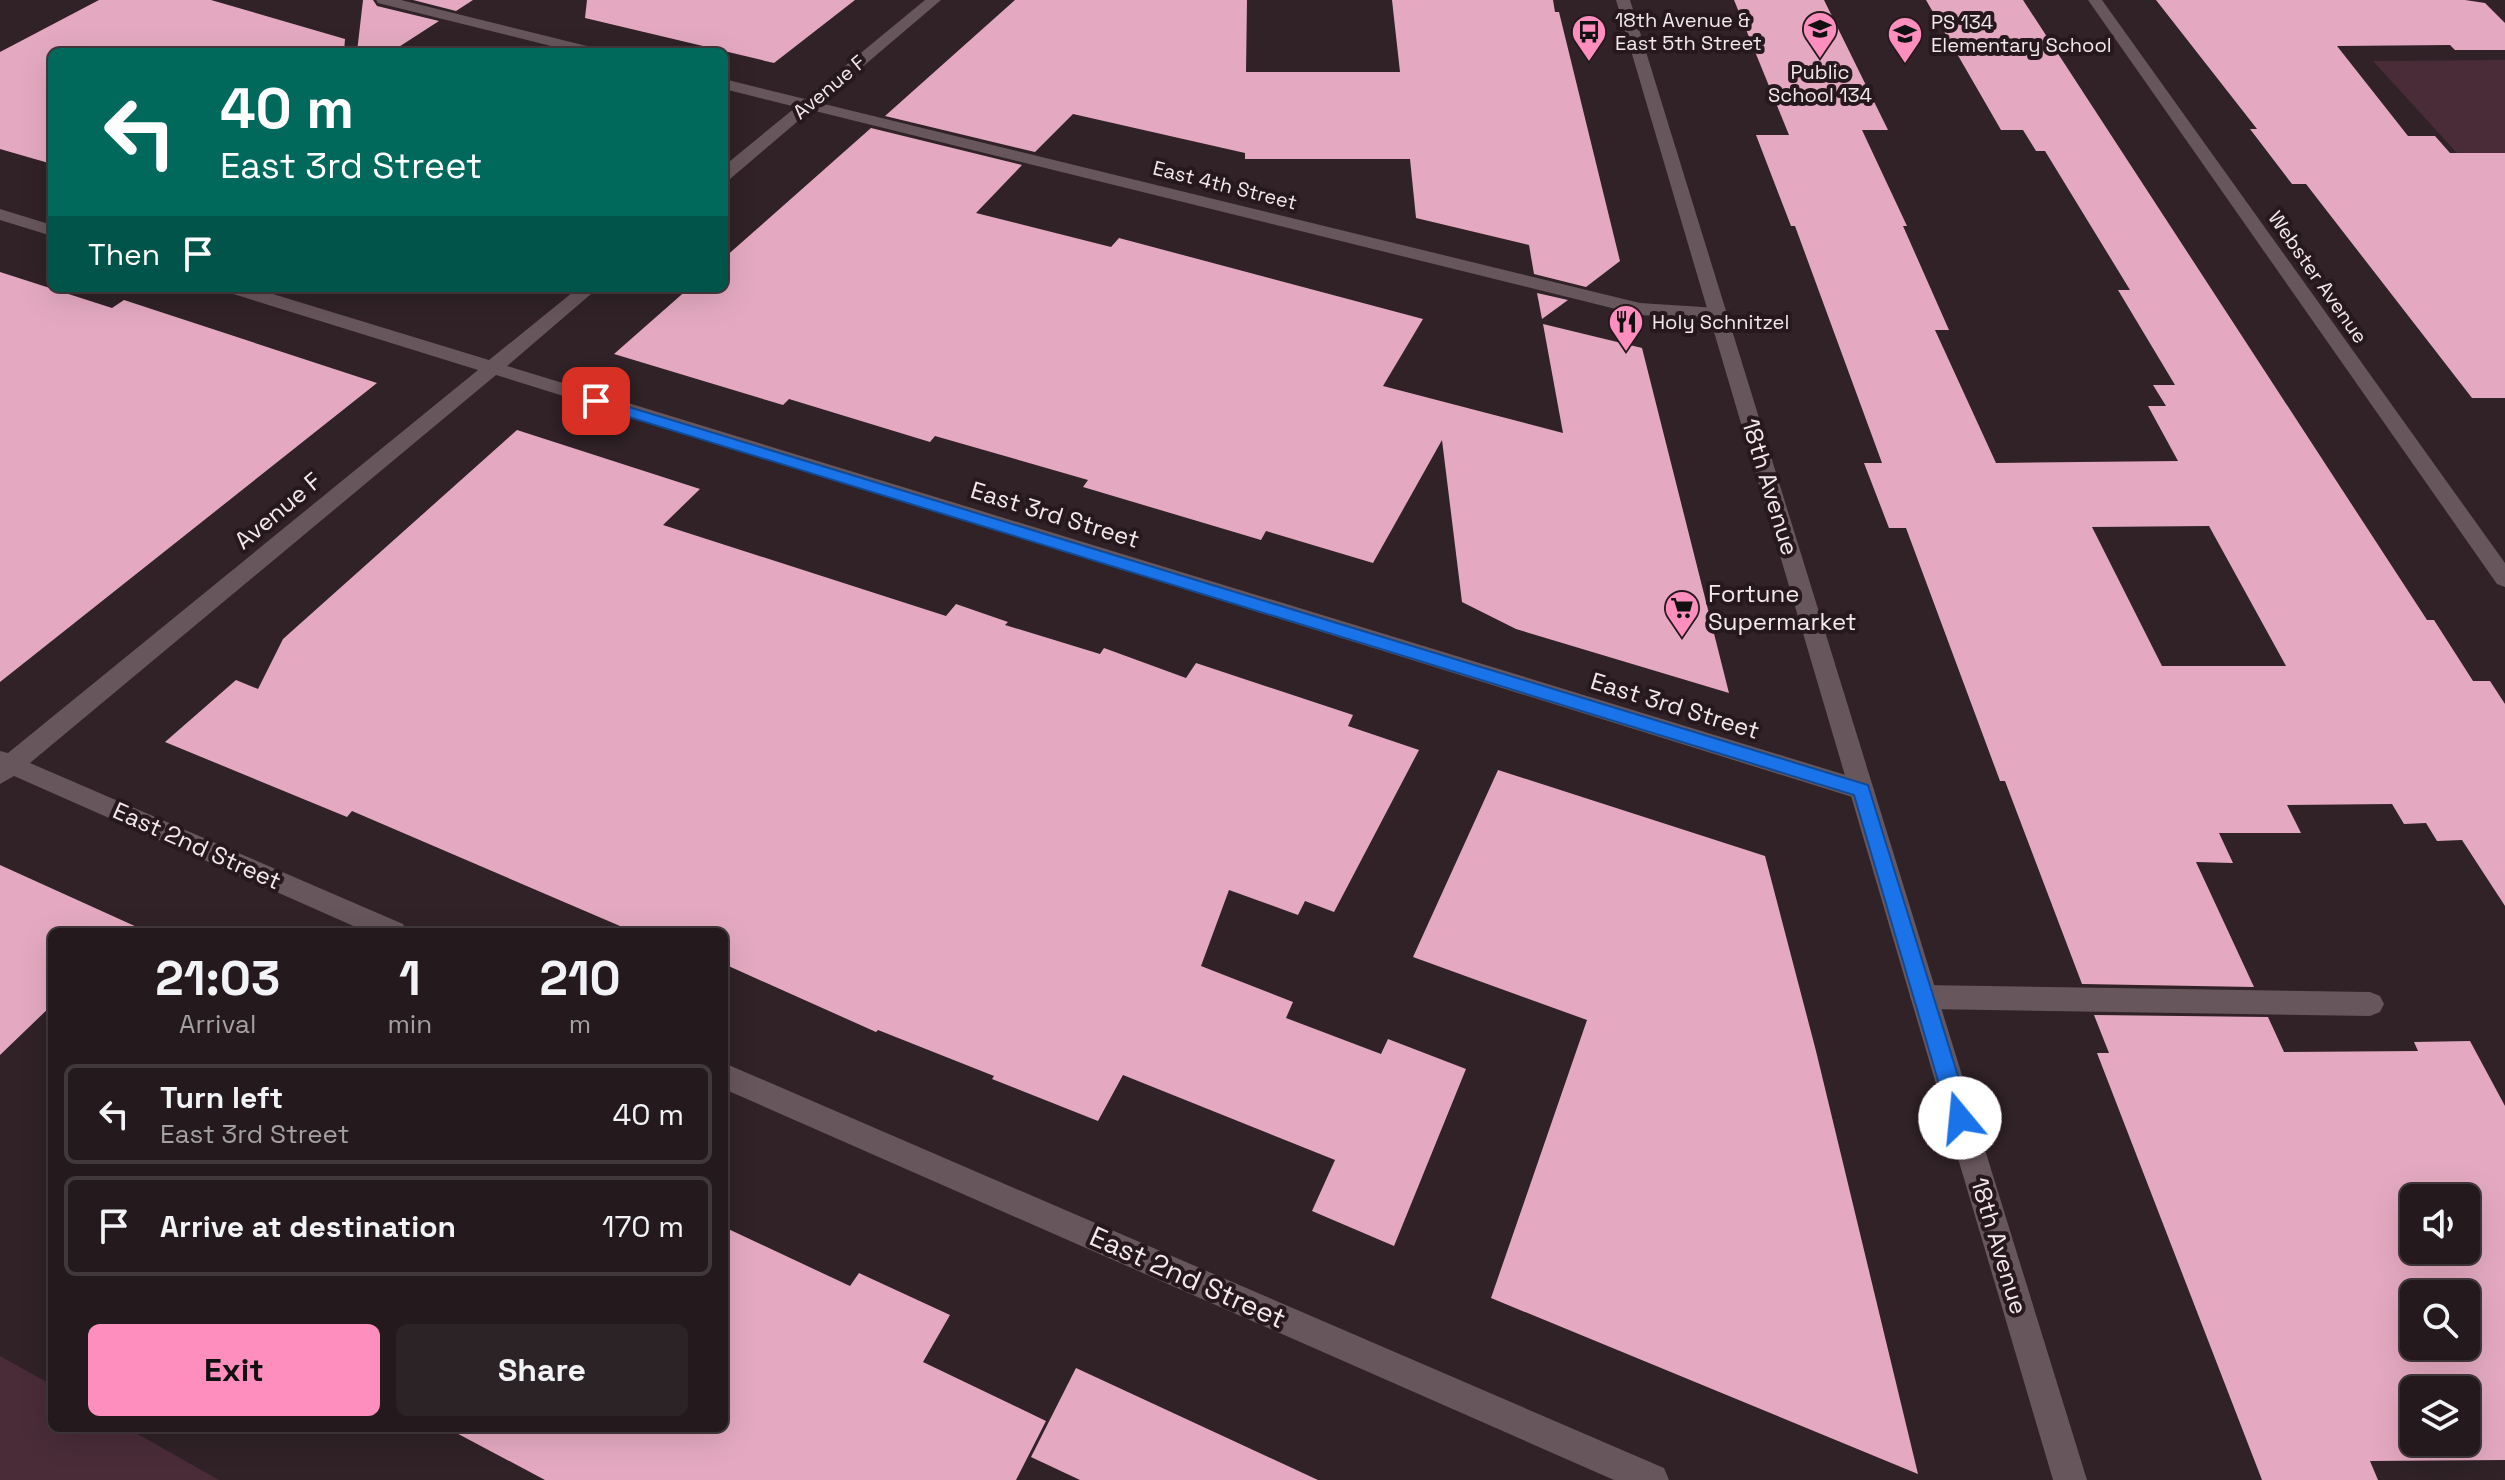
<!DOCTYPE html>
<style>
:root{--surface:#241a1d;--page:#2c2326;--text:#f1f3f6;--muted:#a3a1a4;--line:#41383b;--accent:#fe8ebd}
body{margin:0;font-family:"Space Grotesk",sans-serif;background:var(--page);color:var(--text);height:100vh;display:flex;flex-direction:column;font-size:30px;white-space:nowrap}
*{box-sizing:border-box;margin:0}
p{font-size:26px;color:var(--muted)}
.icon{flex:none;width:44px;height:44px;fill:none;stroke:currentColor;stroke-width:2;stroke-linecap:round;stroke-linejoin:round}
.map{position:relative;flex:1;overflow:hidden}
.details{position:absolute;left:48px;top:928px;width:680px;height:504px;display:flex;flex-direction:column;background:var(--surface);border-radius:12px;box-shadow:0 8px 32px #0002,0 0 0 2px var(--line)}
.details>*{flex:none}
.top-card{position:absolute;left:48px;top:48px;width:680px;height:244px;border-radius:12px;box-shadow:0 8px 32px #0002,0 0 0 2px var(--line);background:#00695c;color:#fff;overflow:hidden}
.buttons{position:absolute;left:2400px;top:1184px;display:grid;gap:16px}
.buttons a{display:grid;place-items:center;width:80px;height:80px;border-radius:12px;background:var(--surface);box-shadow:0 8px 32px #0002,0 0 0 2px var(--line);font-size:40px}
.pin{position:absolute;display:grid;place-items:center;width:68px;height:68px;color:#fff;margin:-34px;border-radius:16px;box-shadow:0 4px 12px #0006}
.me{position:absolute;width:88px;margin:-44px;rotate:343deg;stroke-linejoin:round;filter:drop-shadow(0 0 6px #0008)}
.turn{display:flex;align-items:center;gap:28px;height:168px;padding:0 40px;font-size:36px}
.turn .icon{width:104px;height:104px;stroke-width:2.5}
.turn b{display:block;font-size:56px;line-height:68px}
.then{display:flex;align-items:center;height:76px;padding:0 40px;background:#0003;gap:16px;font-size:30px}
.eta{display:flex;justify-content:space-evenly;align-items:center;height:136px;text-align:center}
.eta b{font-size:48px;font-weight:600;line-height:56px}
.button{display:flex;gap:16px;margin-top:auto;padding:16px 40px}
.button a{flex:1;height:92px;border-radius:12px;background:var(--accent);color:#111;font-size:32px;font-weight:600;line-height:92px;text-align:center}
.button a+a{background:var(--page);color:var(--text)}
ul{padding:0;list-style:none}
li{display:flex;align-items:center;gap:24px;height:100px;margin:0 16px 12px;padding:0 24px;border:4px solid var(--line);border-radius:12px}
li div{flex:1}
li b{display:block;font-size:30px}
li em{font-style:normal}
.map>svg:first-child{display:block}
.green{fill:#492c38}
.building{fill:#e4a9c0;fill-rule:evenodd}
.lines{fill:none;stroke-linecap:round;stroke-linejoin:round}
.lane{fill:#67565c;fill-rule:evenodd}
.street{fill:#67565c;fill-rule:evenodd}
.secondary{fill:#67565c;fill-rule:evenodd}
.route{fill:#1a73e8;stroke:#114b97;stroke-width:2}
.labels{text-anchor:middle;stroke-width:8;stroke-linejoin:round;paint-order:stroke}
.far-poi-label{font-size:20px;fill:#f3e9ec;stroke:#26181d;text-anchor:start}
.far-street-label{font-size:20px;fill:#f3e9ec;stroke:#26181d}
.street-label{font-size:24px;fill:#f3e9ec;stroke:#26181d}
.poi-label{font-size:24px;fill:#f3e9ec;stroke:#26181d;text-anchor:start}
.near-street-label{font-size:28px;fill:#f3e9ec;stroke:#26181d}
</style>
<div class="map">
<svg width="2505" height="1480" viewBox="0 0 2505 1480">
<rect width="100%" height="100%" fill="#302227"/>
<!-- green -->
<g class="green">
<polygon points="2505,60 2505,153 2457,153 2373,61"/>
<polygon points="0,1356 52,1385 52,1428 127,1428 219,1480 0,1480"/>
</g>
<!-- building -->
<g class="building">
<polygon points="99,0 211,0 345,39 344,52 52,52 52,164 0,149 0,52"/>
<polygon points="363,0 373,0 377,6 439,21 391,52 357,52"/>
<polygon points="413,0 473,0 456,11"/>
<polygon points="587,0 855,0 774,63 585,18"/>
<polygon points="1015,0 1247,0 1246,72 1400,72 1392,0 1553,0 1555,12 1559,12 1620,261 1586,287 1534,274 1529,245 1416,218 1410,159 1245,159 1245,153 1073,114 1035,152 885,116"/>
<path d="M1734,0H1824L1888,130H1862L1907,226H1903L1949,330H1935L1996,463L2178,461L2148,406H2166L2153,385H2175L2118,290H2130L2045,151H2036L2023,130H2001L1926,0H2023L2427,620H2434L2473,681H2490L2505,704V906L2462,840L2437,841L2426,823L2404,824L2392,804L2287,805L2301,833H2219L2233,863L2196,862L2254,987L2082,984L2005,781H2000L1906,528H1889L1864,463H1882L1795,226H1791L1756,135H1789ZM2209,526L2286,666H2162L2092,527Z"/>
<polygon points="2156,0 2465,0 2485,3 2505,23 2505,50 2455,50 2450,45 2337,46 2408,136 2435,136 2450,153 2505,153 2505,398 2472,398 2306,184 2292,184 2250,129 2257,129"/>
<polygon points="871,128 1022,165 976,213 1111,247 1119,238 1423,319 1383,386 1563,433 1543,324 1642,348 1729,693 1516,629 1462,602 1442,440 1373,563 1266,531 1261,540 1083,487 1088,480 935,436 930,442 789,399 783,405 614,354 689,288 724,288 724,258"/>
<polygon points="0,272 112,308 124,300 377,383 0,682"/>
<polygon points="1537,293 1568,300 1542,319"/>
<polygon points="517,430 700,489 663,525 946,616 956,604 1008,622 1005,625 1100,654 1104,648 1186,678 1196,663 1353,715 1348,726 1419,750 1334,912 1305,901 1298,915 1229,890 1201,966 1293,1002 1286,1018 1381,1054 1388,1039 1466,1069 1394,1246 1312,1211 1335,1160 1123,1075 1098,1121 992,1079 994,1076 878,1030 876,1032 724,964 724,932 634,932 352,811 347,817 165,742 236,680 258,689 283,639"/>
<polygon points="1498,770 1765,856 1816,1051 1918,1474 1491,1298 1587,1020 1413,957"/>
<polygon points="0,865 148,932 52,932 52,1005 0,1055"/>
<path d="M2094,1015L2268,1017L2284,1052L2418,1051L2414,1042L2470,1041L2505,1106V1460L2370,1461L2378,1480H2262L2097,1053H2109ZM2414,1198H2466V1250H2414ZM2414,1294H2466V1346H2414ZM2414,1390H2466V1442H2414Z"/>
<polygon points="724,1227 850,1286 859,1273 950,1315 923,1362 1046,1421 1016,1480 545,1480 447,1428 724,1428"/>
<polygon points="1076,1368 1318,1480 1080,1480 1031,1457"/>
</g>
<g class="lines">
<!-- lane -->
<polygon class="lane" points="1924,985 2370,992 2380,996 2384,1004 2380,1012 2370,1016 1924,1009 1914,1005 1910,997 1914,989"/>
<!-- street -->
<g class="street">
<polygon points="376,0 401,0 599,49 602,52 575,52 378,3"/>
<polygon points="925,0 941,0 820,103 1640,303 1718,308 1727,314 1718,320 1640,315 811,110 730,179 724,180 724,166 796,107 724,89 724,79 805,99"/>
<polygon points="2088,0 2102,0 2505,563 2505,587 2497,584"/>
<polygon points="0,209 52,225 52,236 0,220"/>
<polygon points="225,288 253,288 489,360 578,288 598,288 507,366 1862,780 1871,783 1874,790 1871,797 1862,800 496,375 30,763 403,924 407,932 367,932 14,776 0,784 0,751 8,753 478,370 227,292"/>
<polygon points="724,1063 1664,1468 1669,1480 1614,1480 724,1089"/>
</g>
<!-- secondary -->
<polygon class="secondary" points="1616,0 1630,0 2087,1480 2053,1480"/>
</g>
<!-- route -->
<polygon class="route" points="596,397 1868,785 1971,1118 1968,1125 1960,1128 1953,1125 1949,1118 1854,795 590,405 590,398"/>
<!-- icons -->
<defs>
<symbol id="school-pin" viewBox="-11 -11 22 30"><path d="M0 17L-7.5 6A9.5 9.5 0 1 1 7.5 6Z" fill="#fe8ebd" stroke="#26181d"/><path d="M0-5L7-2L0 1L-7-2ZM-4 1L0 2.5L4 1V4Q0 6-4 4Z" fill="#111"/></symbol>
<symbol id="bus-pin" viewBox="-11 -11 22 30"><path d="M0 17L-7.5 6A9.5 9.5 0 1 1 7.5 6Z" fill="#fe8ebd" stroke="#26181d"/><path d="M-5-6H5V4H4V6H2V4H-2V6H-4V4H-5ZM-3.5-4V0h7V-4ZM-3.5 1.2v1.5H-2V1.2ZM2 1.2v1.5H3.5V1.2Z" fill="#111"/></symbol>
<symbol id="restaurant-pin" viewBox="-11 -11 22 30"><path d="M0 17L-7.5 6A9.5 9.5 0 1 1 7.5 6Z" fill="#fe8ebd" stroke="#26181d"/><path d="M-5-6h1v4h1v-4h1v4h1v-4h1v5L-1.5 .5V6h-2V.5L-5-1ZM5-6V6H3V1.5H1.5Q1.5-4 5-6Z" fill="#111"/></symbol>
<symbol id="supermarket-pin" viewBox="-11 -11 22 30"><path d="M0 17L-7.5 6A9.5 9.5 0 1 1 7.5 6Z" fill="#fe8ebd" stroke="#26181d"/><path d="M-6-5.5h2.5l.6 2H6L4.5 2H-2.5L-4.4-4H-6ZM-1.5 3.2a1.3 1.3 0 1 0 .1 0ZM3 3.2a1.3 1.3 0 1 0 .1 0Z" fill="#111"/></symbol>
</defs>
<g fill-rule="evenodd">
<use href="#school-pin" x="1800" y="9" width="40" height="54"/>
<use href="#bus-pin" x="1569" y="12" width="40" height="54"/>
<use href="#school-pin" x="1885" y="14" width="40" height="54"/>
<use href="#restaurant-pin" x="1606" y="302" width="40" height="54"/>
<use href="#supermarket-pin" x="1662" y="588" width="40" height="54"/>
</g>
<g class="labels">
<!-- far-poi labels -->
<g class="far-poi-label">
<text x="1615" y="27">18th Avenue &amp;<tspan x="1615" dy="23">East 5th Street</tspan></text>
<text x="1931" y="29">PS 134<tspan x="1931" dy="23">Elementary School</tspan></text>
<text x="1820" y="79" text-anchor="middle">Public<tspan x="1820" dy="23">School 134</tspan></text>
<text x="1652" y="329">Holy Schnitzel</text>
</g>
<!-- far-street labels -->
<g class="far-street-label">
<text transform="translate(829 87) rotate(-40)" y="7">Avenue F</text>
<text transform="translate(1225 185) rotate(14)" y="7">East 4th Street</text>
<text transform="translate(2318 277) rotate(55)" y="7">Webster Avenue</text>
</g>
<!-- street labels -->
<g class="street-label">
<text transform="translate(1770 487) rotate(73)" y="8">18th Avenue</text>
<text transform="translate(278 511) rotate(-40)" y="8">Avenue F</text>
<text transform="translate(1055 515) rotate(17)" y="8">East 3rd Street</text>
<text transform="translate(1675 706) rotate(17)" y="8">East 3rd Street</text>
<text transform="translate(197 846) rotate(24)" y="8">East 2nd Street</text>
<text transform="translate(1999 1246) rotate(73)" y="8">18th Avenue</text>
</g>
<!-- poi labels -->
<g class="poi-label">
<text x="1708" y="602">Fortune<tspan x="1708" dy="28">Supermarket</tspan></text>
</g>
<!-- near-street labels -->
<g class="near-street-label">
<text transform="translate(1188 1277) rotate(24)" y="10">East 2nd Street</text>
</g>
</g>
</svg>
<div class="buttons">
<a><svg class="icon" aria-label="sound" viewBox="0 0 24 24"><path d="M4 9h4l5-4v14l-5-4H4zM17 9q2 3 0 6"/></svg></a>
<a><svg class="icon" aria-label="search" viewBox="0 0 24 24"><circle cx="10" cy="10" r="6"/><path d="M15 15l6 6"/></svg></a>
<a><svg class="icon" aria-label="layers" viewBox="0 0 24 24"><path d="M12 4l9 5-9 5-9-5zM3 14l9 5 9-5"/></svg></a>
</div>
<div class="pin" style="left:596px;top:401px;background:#d93025"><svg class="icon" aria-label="arrive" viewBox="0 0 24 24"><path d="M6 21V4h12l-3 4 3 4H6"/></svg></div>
<svg class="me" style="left:1960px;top:1118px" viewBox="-20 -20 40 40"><circle r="19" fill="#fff"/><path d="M0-13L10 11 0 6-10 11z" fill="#1a73e8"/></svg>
<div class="top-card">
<div class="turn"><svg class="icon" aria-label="left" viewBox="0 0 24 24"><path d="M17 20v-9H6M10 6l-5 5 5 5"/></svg><div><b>40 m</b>East 3rd Street</div></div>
<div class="then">Then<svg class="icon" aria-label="arrive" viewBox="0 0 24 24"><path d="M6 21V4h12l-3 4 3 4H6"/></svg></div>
</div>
<section class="details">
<div class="eta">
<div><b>21:03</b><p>Arrival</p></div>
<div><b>1</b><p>min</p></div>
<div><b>210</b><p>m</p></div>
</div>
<ul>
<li><svg class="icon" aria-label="left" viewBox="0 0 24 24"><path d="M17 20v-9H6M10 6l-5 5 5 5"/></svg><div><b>Turn left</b><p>East 3rd Street</p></div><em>40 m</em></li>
<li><svg class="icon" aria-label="arrive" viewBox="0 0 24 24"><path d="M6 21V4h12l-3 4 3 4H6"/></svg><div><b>Arrive at destination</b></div><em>170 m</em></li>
</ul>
<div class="button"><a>Exit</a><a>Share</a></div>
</section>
</div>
